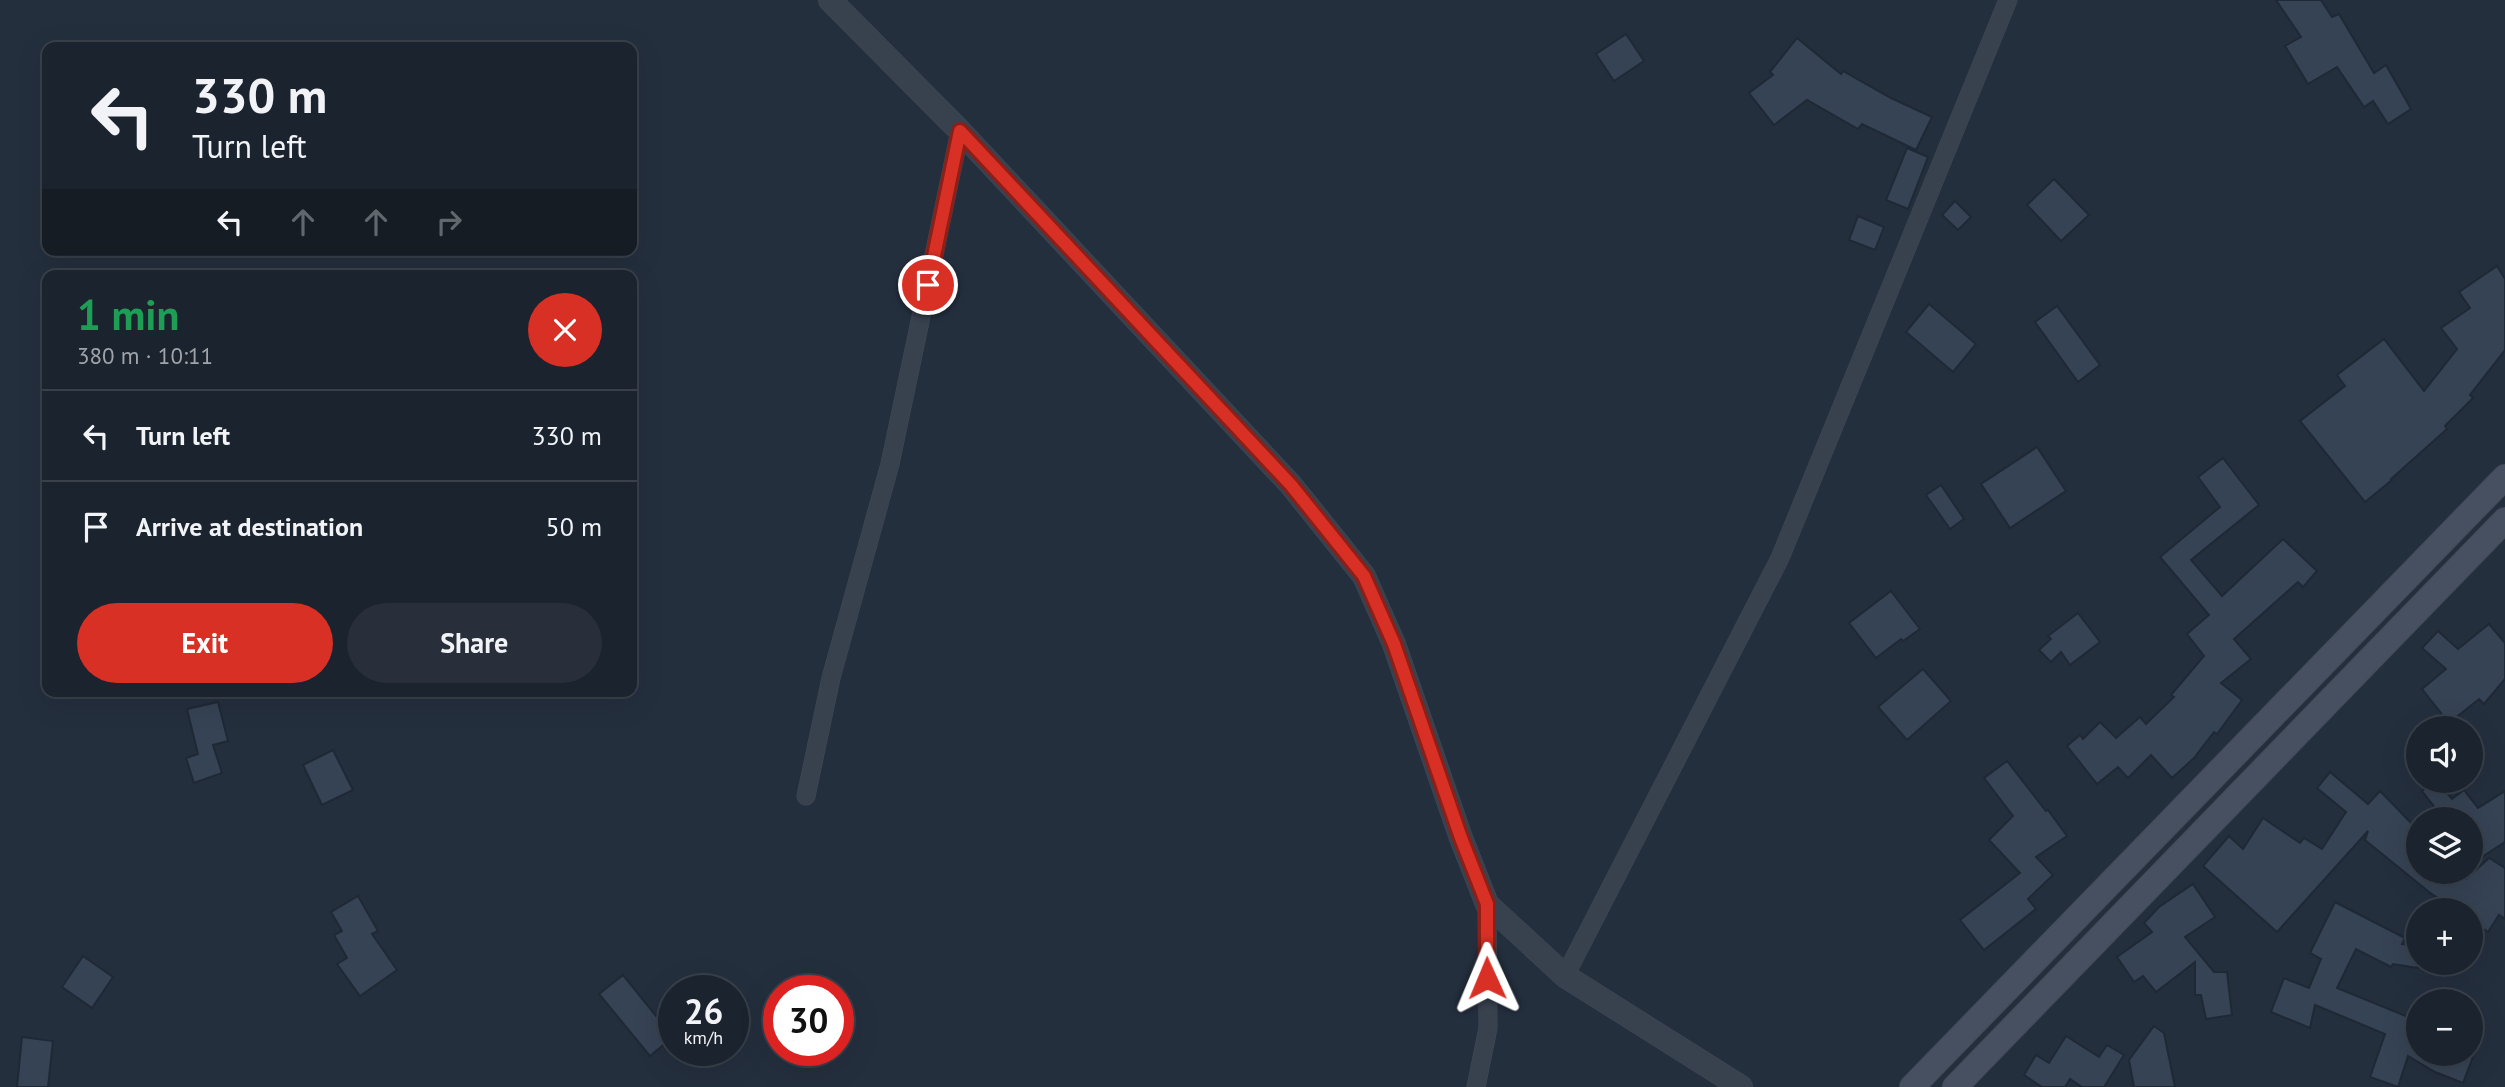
<!DOCTYPE html>
<meta charset="utf-8">
<style>
:root{--surface:#1b232e;--page:#282f3a;--text:#f1f3f6;--muted:#a0a4aa;--line:#39404a;--accent:#d93025}
body{margin:0;font-family:"PT Sans",sans-serif;background:var(--page);color:var(--text);height:100vh;display:flex;flex-direction:column;font-size:26px;white-space:nowrap}
*{box-sizing:border-box;margin:0}
p{font-size:23px;color:var(--muted)}
.icon{flex:none;width:38px;height:38px;fill:none;stroke:currentColor;stroke-width:2;stroke-linecap:round;stroke-linejoin:round}
.map{position:relative;flex:1;overflow:hidden}
.details{position:absolute;left:42px;top:270px;width:595px;height:427px;display:flex;flex-direction:column;background:var(--surface);border-radius:14px;box-shadow:0 7px 28px #0002,0 0 0 2px var(--line)}
.details>*{flex:none}
.hud{position:absolute;left:42px;top:42px;width:595px;height:214px;border-radius:14px;box-shadow:0 7px 28px #0002,0 0 0 2px var(--line);background:#1b232e;color:var(--text);overflow:hidden}
.controls{position:absolute;left:2406px;top:716px;display:grid;gap:14px}
.controls a{display:grid;place-items:center;width:77px;height:77px;border-radius:50%;background:var(--surface);box-shadow:0 7px 28px #0002,0 0 0 2px var(--line);font-size:35px}
.speed{position:absolute;left:658px;top:975px;display:flex;gap:14px;font-size:35px;font-weight:700;text-align:center}
.speed>*{display:grid;place-content:center;width:91px;height:91px;border-radius:50%;background:var(--surface);box-shadow:0 7px 28px #0002,0 0 0 2px var(--line);line-height:1}
.speed small{font-size:18px;font-weight:400}
.speed .limit{border:10px solid #d22;background:#fff;color:#111}
.pin{position:absolute;display:grid;place-items:center;width:60px;height:60px;color:#fff;margin:-30px;border:4px solid #fff;border-radius:50%;box-shadow:0 2px 7px #0007}
.me{position:absolute;width:77px;margin:-38px;rotate:359deg;stroke-linejoin:round;filter:drop-shadow(0 0 5px #0008)}
.turn{display:flex;align-items:center;gap:24px;height:147px;padding:0 35px;font-size:32px}
.turn .icon{width:91px;height:91px;stroke-width:2.5}
.turn b{display:block;font-size:49px;line-height:60px}
.lanes{display:flex;align-items:center;height:66px;padding:0 35px;background:#0003;justify-content:center;gap:35px;direction:ltr}
.lanes .off{opacity:.35}
.round{display:grid;place-items:center;flex:none;width:74px;height:74px;border-radius:37px;background:var(--page)}
.overview{display:flex;align-items:center;justify-content:space-between;height:119px;padding:0 35px}
h1{font-size:42px;font-weight:700;line-height:52px;color:#1e9e55}
.cta{display:flex;gap:14px;margin-top:auto;padding:14px 35px}
.cta a{flex:1;height:80px;border-radius:42px;background:var(--accent);color:#fff;font-size:28px;font-weight:700;line-height:80px;text-align:center}
.cta a+a{background:var(--page);color:var(--text)}
ul{padding:0;list-style:none}
li{display:flex;align-items:center;gap:21px;height:91px;padding:0 35px;border-top:2px solid var(--line)}
li div{flex:1}
li b{display:block;font-size:26px}
li em{font-style:normal}
.map>svg:first-child{display:block}
.building{fill:#364354;stroke:#1f2835;stroke-width:2}
.lines{fill:none;stroke-linecap:round;stroke-linejoin:round}
.minor-casing{stroke:#414a57;stroke-width:19}
.tertiary-casing{stroke:#414a57;stroke-width:24}
.secondary-casing{stroke:#414a57;stroke-width:26}
.minor{stroke:#38414e;stroke-width:18}
.tertiary{stroke:#38414e;stroke-width:23}
.secondary{stroke:#465061;stroke-width:24}
.route-casing{stroke:#8d1f18;stroke-width:18}
.route{stroke:#d93025;stroke-width:12}
</style>
<div class="map">
<svg width="2505" height="1087" viewBox="0 0 2505 1087">
<rect width="100%" height="100%" fill="#242f3e"/>
<!-- building -->
<g class="building">
<polygon points="2276,0 2321,0 2332,17 2339,14 2374,73 2386,65 2411,109 2388,124 2373,101 2364,107 2337,67 2308,84 2285,46 2301,37"/>
<polygon points="1626,34 1644,61 1614,81 1596,54"/>
<polygon points="1797,38 1841,74 1843,71 1891,98 1932,117 1916,150 1862,124 1858,129 1807,100 1774,125 1749,93 1773,75 1770,72"/>
<polygon points="1907,148 1928,157 1908,209 1886,200"/>
<polygon points="2054,179 2089,215 2061,241 2027,205"/>
<polygon points="1955,201 1971,217 1958,230 1942,215"/>
<polygon points="1858,216 1884,227 1875,250 1849,240"/>
<polygon points="2497,266 2505,279 2505,350 2470,395 2473,398 2445,426 2447,429 2391,479 2392,480 2365,502 2300,421 2345,386 2337,375 2384,339 2424,391 2457,349 2441,328 2470,308 2459,292"/>
<polygon points="1929,304 1976,344 1953,372 1906,332"/>
<polygon points="2057,306 2100,365 2078,382 2035,322"/>
<polygon points="2037,447 2066,491 2010,528 1981,484"/>
<polygon points="2223,458 2259,505 2191,560 2222,596 2283,539 2317,571 2303,587 2298,582 2234,639 2251,659 2221,683 2242,700 2217,734 2214,732 2194,758 2172,778 2151,755 2128,778 2118,767 2097,784 2067,746 2080,735 2083,739 2100,722 2116,738 2140,717 2146,724 2174,697 2171,695 2204,656 2187,634 2209,615 2160,557 2220,507 2198,477"/>
<polygon points="1941,485 1964,519 1950,529 1926,495"/>
<polygon points="1891,591 1920,629 1903,641 1901,639 1876,658 1849,623"/>
<polygon points="2078,613 2100,642 2070,665 2061,652 2051,662 2039,650 2051,639 2048,636"/>
<polygon points="2489,624 2505,643 2505,679 2484,704 2479,699 2449,723 2422,689 2446,669 2422,648 2438,631 2458,649"/>
<polygon points="1923,669 1951,701 1907,740 1878,707"/>
<polygon points="218,702 228,741 213,745 222,773 194,783 186,758 198,754 187,709"/>
<polygon points="333,750 353,790 322,805 303,765"/>
<polygon points="2007,761 2046,811 2048,810 2067,836 2036,857 2053,875 2028,899 2036,909 1984,950 1960,920 2020,873 1989,840 2013,816 1984,778"/>
<polygon points="2330,772 2368,804 2380,791 2418,830 2418,872 2458,872 2466,879 2489,858 2505,868 2505,919 2499,915 2488,932 2471,920 2471,910 2455,910 2429,892 2365,840 2368,831 2277,932 2203,866 2229,836 2243,849 2263,818 2300,843 2304,838 2322,849 2346,812 2317,788"/>
<polygon points="2435,780 2452,799 2464,790 2478,808 2505,791 2505,842 2471,864 2471,819 2444,819 2422,791"/>
<polygon points="2193,884 2215,917 2185,937 2214,972 2227,972 2232,1015 2206,1019 2201,995 2195,995 2195,962 2156,992 2143,976 2134,982 2117,957 2152,932 2144,923 2159,907"/>
<polygon points="358,896 378,931 372,934 397,970 360,996 337,964 347,958 334,935 342,931 331,912"/>
<polygon points="2335,902 2405,938 2402,944 2418,946 2418,968 2393,964 2391,967 2356,949 2337,988 2418,1021 2418,1054 2474,1054 2463,1083 2435,1072 2408,1056 2398,1087 2370,1077 2385,1034 2315,1005 2310,1028 2271,1012 2284,978 2309,988 2321,959 2310,953"/>
<polygon points="83,956 113,977 92,1008 62,987"/>
<polygon points="623,975 673,1037 650,1056 599,994"/>
<polygon points="2154,1026 2164,1033 2175,1087 2134,1087 2129,1060"/>
<polygon points="2066,1036 2099,1057 2107,1045 2124,1055 2104,1087 2082,1087 2070,1079 2065,1087 2042,1087 2024,1075 2036,1055 2049,1063"/>
<polygon points="22,1037 53,1041 48,1087 17,1087"/>
</g>
<g class="lines">
<defs>
<g id="minor">
<polyline points="806,796 831,678 890,464 960,131"/>
<polyline points="1565,976 1780,558 2008,0"/>
<polyline points="1476,1087 1488,1028 1487,904"/>
</g>
<polyline id="tertiary" points="830,0 960,131 1291,485 1364,576 1394,644 1461,838 1487,904 1565,976 1741,1087"/>
<g id="secondary">
<polyline points="1912,1087 2505,477"/>
<polyline points="1955,1087 2505,520"/>
</g>
</defs>
<!-- minor casing -->
<use href="#minor" class="minor-casing"/>
<!-- tertiary casing -->
<use href="#tertiary" class="tertiary-casing"/>
<!-- secondary casing -->
<use href="#secondary" class="secondary-casing"/>
<!-- minor -->
<use href="#minor" class="minor"/>
<!-- tertiary -->
<use href="#tertiary" class="tertiary"/>
<!-- secondary -->
<use href="#secondary" class="secondary"/>
</g>
<g class="lines">
<defs>
<polyline id="route" points="928,285 960,131 1291,485 1364,576 1394,644 1461,838 1487,904 1487,978"/>
</defs>
<!-- route casing -->
<use href="#route" class="route-casing"/>
<!-- route -->
<use href="#route" class="route"/>
</g>
</svg>
<div class="controls">
<a><svg class="icon" aria-label="sound" viewBox="0 0 24 24"><path d="M4 9h4l5-4v14l-5-4H4zM17 9q2 3 0 6"/></svg></a>
<a><svg class="icon" aria-label="layers" viewBox="0 0 24 24"><path d="M12 4l9 5-9 5-9-5zM3 14l9 5 9-5"/></svg></a>
<a>+</a>
<a>−</a>
</div>
<div class="speed"><div>26<small>km/h</small></div><div class="limit">30</div></div>
<div class="pin" style="left:928px;top:285px;background:#d93025"><svg class="icon" aria-label="arrive" viewBox="0 0 24 24"><path d="M6 21V4h12l-3 4 3 4H6"/></svg></div>
<svg class="me" style="left:1487px;top:978px" viewBox="-20 -20 40 40"><path d="M0-17L14 15 0 8-14 15z" fill="#d93025" stroke="#fff" stroke-width="4"/></svg>
<div class="hud">
<div class="turn"><svg class="icon" aria-label="left" viewBox="0 0 24 24"><path d="M17 20v-9H6M10 6l-5 5 5 5"/></svg><div><b>330 m</b>Turn left</div></div>
<div class="lanes"><svg class="icon" aria-label="left" viewBox="0 0 24 24"><path d="M17 20v-9H6M10 6l-5 5 5 5"/></svg><svg class="icon off" aria-label="ahead" viewBox="0 0 24 24"><path d="M12 20V5M6 11l6-6 6 6"/></svg><svg class="icon off" aria-label="ahead" viewBox="0 0 24 24"><path d="M12 20V5M6 11l6-6 6 6"/></svg><svg class="icon off" aria-label="right" viewBox="0 0 24 24"><path d="M7 20v-9h11M14 6l5 5-5 5"/></svg></div>
</div>
<section class="details">
<div class="overview"><div><h1>1 min</h1><p>380 m · 10:11</p></div><a class="round" style="background:#d93025;color:#fff"><svg class="icon" aria-label="close" viewBox="0 0 24 24"><path d="M6 6l12 12M18 6L6 18"/></svg></a></div>
<ul>
<li><svg class="icon" aria-label="left" viewBox="0 0 24 24"><path d="M17 20v-9H6M10 6l-5 5 5 5"/></svg><div><b>Turn left</b></div><em>330 m</em></li>
<li><svg class="icon" aria-label="arrive" viewBox="0 0 24 24"><path d="M6 21V4h12l-3 4 3 4H6"/></svg><div><b>Arrive at destination</b></div><em>50 m</em></li>
</ul>
<div class="cta"><a>Exit</a><a>Share</a></div>
</section>
</div>
